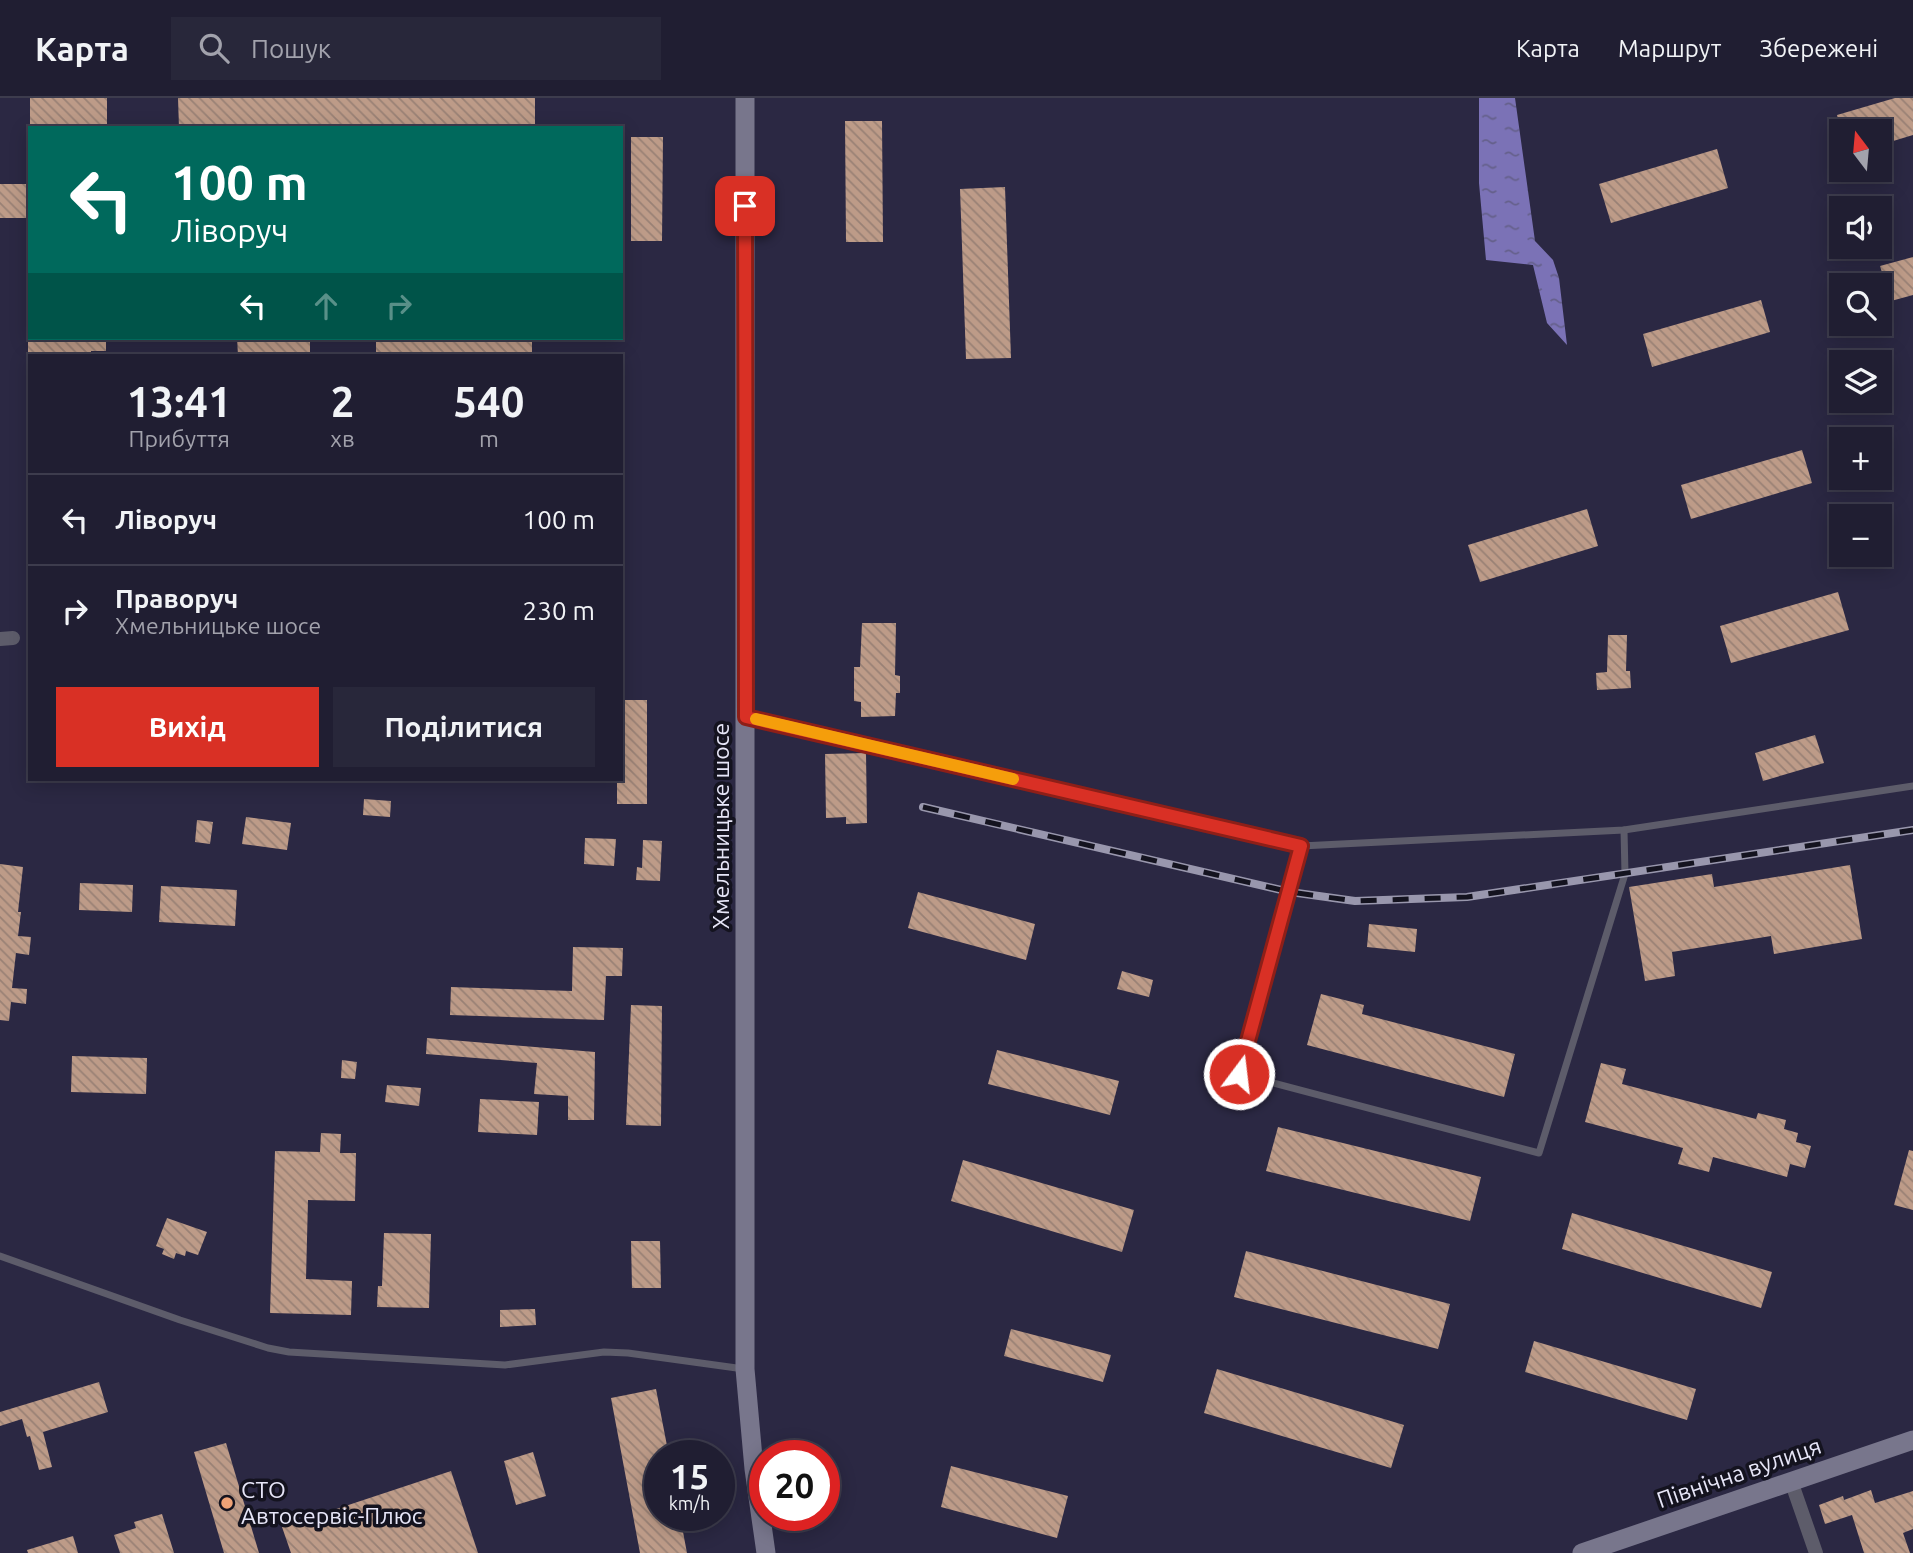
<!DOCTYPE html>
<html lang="uk">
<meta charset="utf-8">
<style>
:root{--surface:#201e32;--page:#28273a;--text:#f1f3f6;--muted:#a2a2ac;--line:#3d3c4d;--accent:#d93025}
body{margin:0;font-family:Ubuntu,sans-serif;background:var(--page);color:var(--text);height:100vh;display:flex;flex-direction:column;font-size:26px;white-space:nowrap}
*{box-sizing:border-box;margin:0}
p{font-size:23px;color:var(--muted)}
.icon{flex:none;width:38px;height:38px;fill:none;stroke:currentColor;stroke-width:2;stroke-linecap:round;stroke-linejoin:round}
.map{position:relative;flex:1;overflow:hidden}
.sheet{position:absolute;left:28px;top:256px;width:595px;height:427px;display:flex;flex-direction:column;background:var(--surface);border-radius:0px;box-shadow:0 4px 18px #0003,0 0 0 2px var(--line)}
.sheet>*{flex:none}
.top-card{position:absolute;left:28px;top:28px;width:595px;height:214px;border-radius:0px;box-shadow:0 4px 18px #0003,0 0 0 2px var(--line);background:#00695c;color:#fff;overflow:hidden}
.needle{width:46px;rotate:344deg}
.controls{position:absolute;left:1829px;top:21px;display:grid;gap:14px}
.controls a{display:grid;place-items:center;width:63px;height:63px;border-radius:0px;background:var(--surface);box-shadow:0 4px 18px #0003,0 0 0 2px var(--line);font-size:35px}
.speed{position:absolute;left:644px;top:1342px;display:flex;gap:14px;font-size:35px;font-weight:700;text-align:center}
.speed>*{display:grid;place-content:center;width:91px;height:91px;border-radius:50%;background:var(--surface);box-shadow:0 4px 18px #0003,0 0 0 2px var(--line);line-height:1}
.speed small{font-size:18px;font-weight:400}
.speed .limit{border:10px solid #d22;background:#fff;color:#111}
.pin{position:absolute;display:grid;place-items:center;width:60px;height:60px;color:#fff;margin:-30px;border-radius:14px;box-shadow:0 4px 10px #0006}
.me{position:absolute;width:77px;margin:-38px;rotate:15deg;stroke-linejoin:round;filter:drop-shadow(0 0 5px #0008)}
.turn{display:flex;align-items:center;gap:24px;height:147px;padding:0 28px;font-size:32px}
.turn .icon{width:91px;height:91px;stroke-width:2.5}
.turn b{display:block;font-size:49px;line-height:60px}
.lanes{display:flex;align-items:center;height:66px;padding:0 28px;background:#0003;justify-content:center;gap:35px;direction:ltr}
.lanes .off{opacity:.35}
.eta{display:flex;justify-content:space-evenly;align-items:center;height:119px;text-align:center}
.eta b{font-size:42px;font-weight:700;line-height:49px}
.cta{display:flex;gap:14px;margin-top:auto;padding:14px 28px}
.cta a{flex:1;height:80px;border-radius:0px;background:var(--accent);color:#fff;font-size:28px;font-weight:700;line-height:80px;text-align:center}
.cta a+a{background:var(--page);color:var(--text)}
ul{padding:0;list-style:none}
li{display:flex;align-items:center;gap:21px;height:91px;padding:0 28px;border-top:2px solid var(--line)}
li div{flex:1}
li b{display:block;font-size:26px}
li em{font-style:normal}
header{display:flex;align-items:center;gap:42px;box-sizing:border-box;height:98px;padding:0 35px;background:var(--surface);border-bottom:2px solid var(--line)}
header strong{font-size:33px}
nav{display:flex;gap:38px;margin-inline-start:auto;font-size:24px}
.search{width:490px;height:63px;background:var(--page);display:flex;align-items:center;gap:18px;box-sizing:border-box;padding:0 24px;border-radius:0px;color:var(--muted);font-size:26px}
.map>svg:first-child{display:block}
.water{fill:url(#water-ripples)}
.building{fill:url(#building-back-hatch)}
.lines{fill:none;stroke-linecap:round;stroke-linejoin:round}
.lane{stroke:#5d5c6a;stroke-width:7}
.street{stroke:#5d5c6a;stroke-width:14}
.secondary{stroke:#78768c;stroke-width:19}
.rail-casing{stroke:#9997ad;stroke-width:8}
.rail{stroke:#14131f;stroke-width:5;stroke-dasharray:16;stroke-linecap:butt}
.route-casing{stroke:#8d1f18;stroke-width:18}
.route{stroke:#d93025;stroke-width:12}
.slow{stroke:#f59e0b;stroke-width:12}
.poi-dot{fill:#efa377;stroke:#14131f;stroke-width:2.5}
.labels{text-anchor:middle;stroke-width:7;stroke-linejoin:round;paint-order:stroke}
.street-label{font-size:23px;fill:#e7e6f8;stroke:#14131f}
.poi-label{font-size:23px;fill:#e7e6f8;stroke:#14131f;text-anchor:start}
</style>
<header>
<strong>Карта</strong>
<div class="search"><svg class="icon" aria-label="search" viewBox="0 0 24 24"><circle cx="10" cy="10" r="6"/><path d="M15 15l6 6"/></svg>Пошук</div>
<nav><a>Карта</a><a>Маршрут</a><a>Збережені</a></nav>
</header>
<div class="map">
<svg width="1913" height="1455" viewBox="0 0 1913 1455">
<defs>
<pattern id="water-ripples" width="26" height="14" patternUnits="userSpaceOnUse" patternTransform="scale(1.75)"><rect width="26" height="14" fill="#7b72b6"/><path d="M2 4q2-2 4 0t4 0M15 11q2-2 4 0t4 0" fill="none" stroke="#65608b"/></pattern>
<pattern id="building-back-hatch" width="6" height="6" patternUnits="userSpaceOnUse" patternTransform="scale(1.75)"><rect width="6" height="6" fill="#bd9b88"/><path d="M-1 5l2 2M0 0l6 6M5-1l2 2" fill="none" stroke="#998175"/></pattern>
</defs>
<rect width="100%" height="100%" fill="#2b2843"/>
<!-- water -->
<polygon class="water" points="1479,0 1515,0 1535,143 1553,162 1559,180 1567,247 1547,225 1533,167 1486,162 1479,85"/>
<!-- building -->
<g class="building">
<polygon points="30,0 107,0 107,26 90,26 90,30 30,30"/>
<polygon points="178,0 535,0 535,30 179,30"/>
<polygon points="1895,0 1913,0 1913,37 1880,47 1880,33 1841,33 1837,17"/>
<polygon points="845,23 882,23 883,144 846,144"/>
<polygon points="631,39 663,39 662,143 631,143"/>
<polygon points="1717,51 1728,90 1611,125 1599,86"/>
<rect x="0" y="86" width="30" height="34"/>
<polygon points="1005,89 1011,260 966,261 960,91"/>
<polygon points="1913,159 1913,197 1891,203 1880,168"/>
<polygon points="1761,202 1770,234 1652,269 1643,236"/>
<polygon points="28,240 106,240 106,253 91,253 91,257 28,257"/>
<polygon points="237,240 310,240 310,257 238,257"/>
<rect x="376" y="240" width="156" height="17"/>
<polygon points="1802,352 1812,385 1691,421 1681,387"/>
<polygon points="1587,411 1598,448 1480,484 1468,447"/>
<polygon points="1838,494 1849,532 1731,565 1720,528"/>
<polygon points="862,525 896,525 895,577 900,578 900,595 896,595 895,618 861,619 861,604 854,603 854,569 860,569"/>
<polygon points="1608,537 1627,537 1626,573 1630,573 1631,590 1597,592 1596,575 1607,574"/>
<polygon points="621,602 647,602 647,706 617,706 617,681 621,681"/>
<polygon points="1815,637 1824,665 1763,683 1755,655"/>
<polygon points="866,655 867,725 846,726 846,719 826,720 825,656"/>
<polygon points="364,701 391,703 390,719 363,717"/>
<polygon points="246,719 291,725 287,752 242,746"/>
<polygon points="197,722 213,724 210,746 195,744"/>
<polygon points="585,740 616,741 614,768 584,766"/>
<polygon points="643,742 662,743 660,783 636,782 637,769 642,770"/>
<polygon points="0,766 23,769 18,814 21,814 18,838 31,839 29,857 16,855 12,890 27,891 26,906 11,904 9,923 0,922"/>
<polygon points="1850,767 1862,841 1774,856 1771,838 1672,854 1675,878 1645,883 1629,789 1712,776 1714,789"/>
<polygon points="80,785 133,787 132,814 79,812"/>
<polygon points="161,788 237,792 235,828 159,824"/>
<polygon points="918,794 1035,826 1026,862 908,830"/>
<polygon points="1369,826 1417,831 1415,854 1367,849"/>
<polygon points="573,849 623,850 622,878 606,878 604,922 450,917 451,889 572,893"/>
<polygon points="1122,873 1153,882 1149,899 1117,891"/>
<polygon points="1321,896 1364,907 1362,916 1515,956 1504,999 1307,947"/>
<polygon points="631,907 662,908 661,1028 626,1027"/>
<polygon points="427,940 595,954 594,1022 568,1022 568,998 534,996 537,965 426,956"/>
<polygon points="997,952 1119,983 1110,1017 988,986"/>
<polygon points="72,958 147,960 146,996 71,994"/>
<polygon points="342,962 357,964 355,981 341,980"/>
<polygon points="1601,965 1626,971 1622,986 1756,1021 1758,1015 1786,1022 1784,1031 1798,1035 1796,1044 1811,1048 1805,1070 1790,1066 1787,1079 1713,1059 1709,1074 1678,1066 1683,1050 1585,1024"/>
<polygon points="387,987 421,990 419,1008 385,1004"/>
<polygon points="480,1001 539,1004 537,1037 478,1034"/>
<polygon points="1278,1029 1481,1079 1470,1123 1266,1073"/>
<polygon points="321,1035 341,1036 340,1055 356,1055 355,1103 308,1102 306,1181 352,1183 351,1217 270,1215 275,1053 320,1054"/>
<polygon points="1909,1052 1913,1053 1913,1112 1894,1107"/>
<polygon points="963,1062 1134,1112 1122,1154 951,1103"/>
<polygon points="1572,1115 1772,1174 1761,1210 1562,1151"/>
<polygon points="167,1120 207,1134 198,1157 186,1153 185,1158 176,1155 174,1161 162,1156 164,1151 156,1148"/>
<polygon points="384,1135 431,1136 429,1210 377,1209 378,1188 382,1188"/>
<polygon points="631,1143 660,1143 661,1190 632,1190"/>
<polygon points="1246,1153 1450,1206 1438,1251 1234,1199"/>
<polygon points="535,1211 536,1227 500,1229 500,1212"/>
<polygon points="1011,1231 1111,1257 1103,1284 1004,1258"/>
<polygon points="1534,1243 1696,1291 1687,1322 1525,1274"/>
<polygon points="1217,1271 1404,1327 1391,1370 1204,1315"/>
<polygon points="99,1284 108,1314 43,1334 52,1369 39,1372 30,1338 27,1339 22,1321 0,1328 0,1314"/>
<polygon points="656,1291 669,1358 660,1358 660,1418 680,1418 687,1455 640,1455 611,1300"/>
<polygon points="226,1345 259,1455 224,1455 194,1354"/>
<polygon points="533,1354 546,1398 516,1407 504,1363"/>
<polygon points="951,1368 1068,1398 1057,1440 941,1409"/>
<polygon points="451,1373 478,1455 291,1455 282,1429"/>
<polygon points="1871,1392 1875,1405 1913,1393 1913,1431 1903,1435 1910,1455 1864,1455 1852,1417 1825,1426 1819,1407 1843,1398 1844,1402"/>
<polygon points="162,1416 174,1455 120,1455 114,1437 136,1430 134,1424"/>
<polygon points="73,1438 78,1455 28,1455 27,1452"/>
</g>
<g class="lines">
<!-- lane -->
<g class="lane">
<polyline points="746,619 1301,748 1624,732 1913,688"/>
<polyline points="1301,748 1239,976 1539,1055 1625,776 1624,732"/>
<polyline points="0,1158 180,1222 268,1250 289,1254 505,1267 604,1254 628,1255 744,1271"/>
</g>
<!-- street -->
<g class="street">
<polyline points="0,541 13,540"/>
<polyline points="1791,1383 1816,1455"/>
</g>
<!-- secondary -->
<g class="secondary">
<polyline points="745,0 745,1271 754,1371 766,1455"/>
<polyline points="1582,1455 1913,1342"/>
</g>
<defs>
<polyline id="rail" points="923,709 1290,794 1355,803 1467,799 1913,732"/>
</defs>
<!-- rail casing -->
<use href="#rail" class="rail-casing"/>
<!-- rail -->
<use href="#rail" class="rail"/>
</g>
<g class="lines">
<defs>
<polyline id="route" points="745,108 746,619 1301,748 1239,976"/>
</defs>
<!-- route casing -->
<use href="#route" class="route-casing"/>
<!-- route -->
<use href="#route" class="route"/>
<!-- slow -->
<polyline class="slow" points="756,621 1013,681"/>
</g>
<!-- markers -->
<circle class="poi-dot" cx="227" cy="1405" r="7"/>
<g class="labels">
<!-- street labels -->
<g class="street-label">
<text transform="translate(721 728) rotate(-90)" y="8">Хмельницьке шосе</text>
<text transform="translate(1739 1375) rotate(-19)" y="8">Північна вулиця</text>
</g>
<!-- poi labels -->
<g class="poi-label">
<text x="241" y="1400">СТО<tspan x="241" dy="26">Автосервіс-Плюс</tspan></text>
</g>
</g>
</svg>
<div class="controls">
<a><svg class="needle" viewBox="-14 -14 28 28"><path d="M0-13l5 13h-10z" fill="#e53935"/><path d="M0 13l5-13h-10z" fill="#a2a2ac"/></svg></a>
<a><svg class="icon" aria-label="sound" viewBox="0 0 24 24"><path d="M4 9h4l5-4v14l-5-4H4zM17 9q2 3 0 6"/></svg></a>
<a><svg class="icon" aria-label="search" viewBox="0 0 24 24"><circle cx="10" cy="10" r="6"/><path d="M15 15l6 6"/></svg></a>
<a><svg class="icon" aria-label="layers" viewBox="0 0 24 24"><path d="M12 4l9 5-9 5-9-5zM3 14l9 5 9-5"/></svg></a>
<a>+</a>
<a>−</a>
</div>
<div class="speed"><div>15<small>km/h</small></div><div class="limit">20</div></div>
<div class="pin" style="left:745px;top:108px;background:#d93025"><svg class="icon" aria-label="arrive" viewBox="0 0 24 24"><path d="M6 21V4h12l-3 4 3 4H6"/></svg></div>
<svg class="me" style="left:1239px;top:976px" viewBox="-20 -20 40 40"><circle r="17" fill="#d93025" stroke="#fff" stroke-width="3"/><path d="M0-11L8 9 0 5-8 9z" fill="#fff"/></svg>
<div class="top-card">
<div class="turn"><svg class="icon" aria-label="left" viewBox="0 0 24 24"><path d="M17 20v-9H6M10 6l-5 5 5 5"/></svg><div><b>100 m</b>Ліворуч</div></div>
<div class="lanes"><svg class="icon" aria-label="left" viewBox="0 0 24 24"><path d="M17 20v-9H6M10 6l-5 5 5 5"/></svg><svg class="icon off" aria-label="ahead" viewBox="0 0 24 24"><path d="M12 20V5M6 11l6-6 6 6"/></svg><svg class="icon off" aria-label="right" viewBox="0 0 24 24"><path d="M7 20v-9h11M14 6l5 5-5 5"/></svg></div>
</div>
<section class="sheet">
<div class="eta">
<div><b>13:41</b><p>Прибуття</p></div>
<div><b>2</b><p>хв</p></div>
<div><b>540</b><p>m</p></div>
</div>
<ul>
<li><svg class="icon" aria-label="left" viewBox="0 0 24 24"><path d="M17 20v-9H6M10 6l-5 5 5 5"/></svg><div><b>Ліворуч</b></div><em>100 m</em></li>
<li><svg class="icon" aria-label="right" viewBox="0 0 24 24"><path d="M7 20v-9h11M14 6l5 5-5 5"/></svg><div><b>Праворуч</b><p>Хмельницьке шосе</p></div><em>230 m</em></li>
</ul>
<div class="cta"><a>Вихід</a><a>Поділитися</a></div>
</section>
</div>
